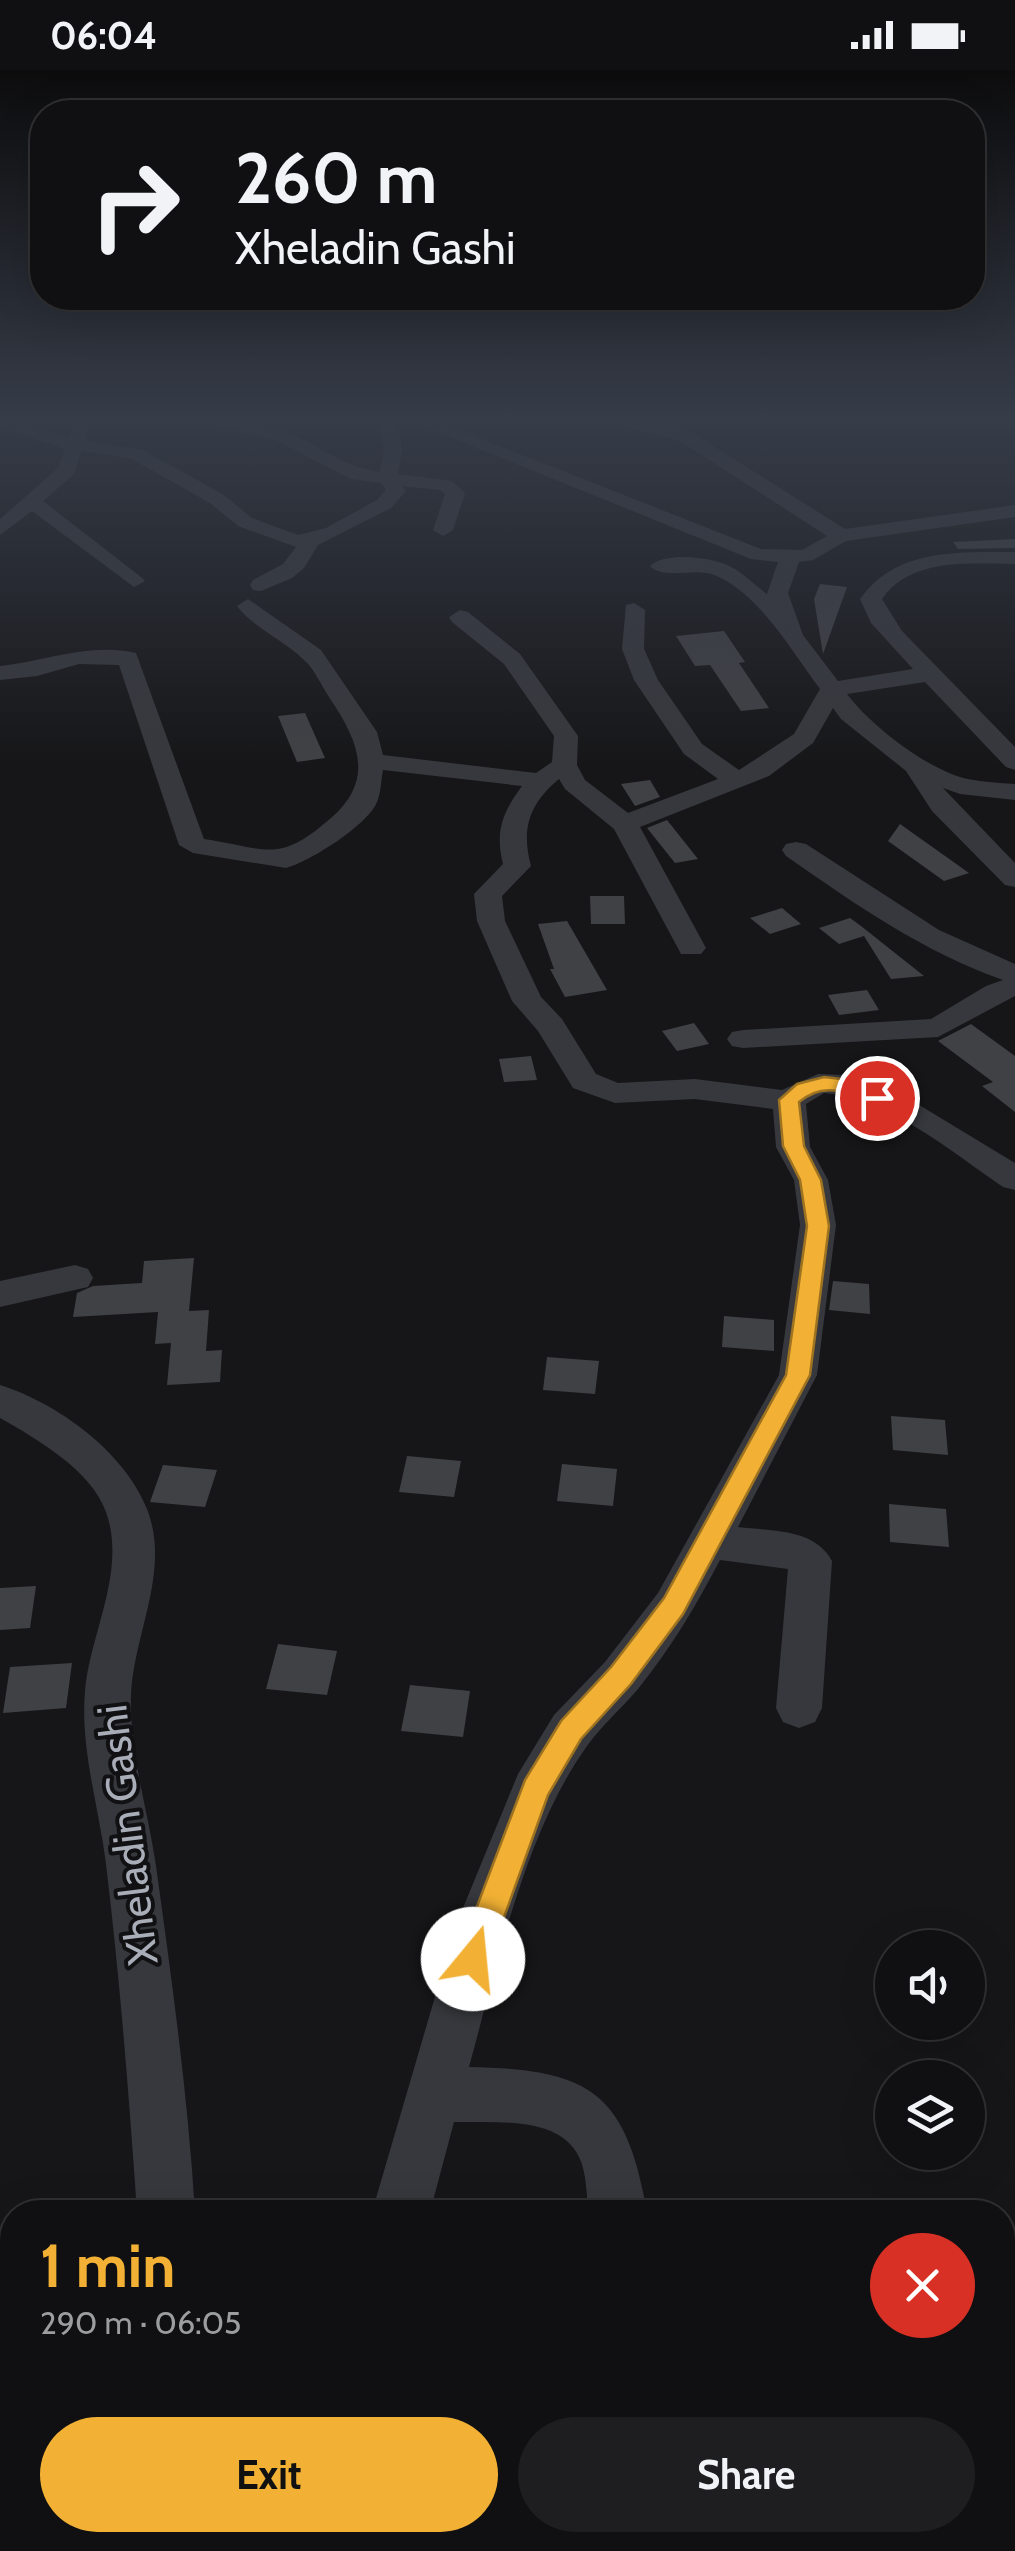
<!DOCTYPE html>
<meta charset="utf-8">
<style>
:root{--surface:#101012;--page:#1e1e20;--text:#f1f3f6;--muted:#9c9d9f;--line:#303032;--accent:#f2b134}
body{margin:0;font-family:Cabin,sans-serif;background:var(--page);color:var(--text);height:100vh;display:flex;flex-direction:column;font-size:38px;white-space:nowrap}
*{box-sizing:border-box;margin:0}
p{font-size:32px;color:var(--muted)}
.icon{flex:none;width:55px;height:55px;fill:none;stroke:currentColor;stroke-width:2;stroke-linecap:round;stroke-linejoin:round}
.map{position:relative;flex:1;overflow:hidden}
.drawer{position:absolute;left:0px;top:2130px;width:1015px;height:352px;display:flex;flex-direction:column;background:var(--surface);border-radius:40px 40px 0 0;box-shadow:0 10px 40px #0002,0 0 0 2px var(--line)}
.drawer>*{flex:none}
.hud{position:absolute;left:30px;top:30px;width:955px;height:210px;border-radius:40px;box-shadow:0 10px 40px #0002,0 0 0 2px var(--line);background:#101012;color:var(--text);overflow:hidden}
.controls{position:absolute;left:875px;top:1860px;display:grid;gap:20px}
.controls a{display:grid;place-items:center;width:110px;height:110px;border-radius:50%;background:var(--surface);box-shadow:0 10px 40px #0002,0 0 0 2px var(--line);font-size:50px}
.pin{position:absolute;display:grid;place-items:center;width:85px;height:85px;color:#fff;margin:-42px;border:5px solid #fff;border-radius:50%;box-shadow:0 2px 10px #0007}
.me{position:absolute;width:110px;margin:-55px;rotate:17deg;stroke-linejoin:round;filter:drop-shadow(0 0 8px #0008)}
.turn{display:flex;align-items:center;gap:35px;height:210px;padding:0 40px;font-size:45px}
.turn .icon{width:130px;height:130px;stroke-width:2.5}
.turn b{display:block;font-size:70px;line-height:85px}
.round{display:grid;place-items:center;flex:none;width:105px;height:105px;border-radius:52px;background:var(--page)}
.summary{display:flex;align-items:center;justify-content:space-between;height:170px;padding:0 40px}
h1{font-size:60px;font-weight:700;line-height:75px;color:var(--accent)}
.primary-button{display:flex;gap:20px;margin-top:auto;padding:20px 40px}
.primary-button a{flex:1;height:115px;border-radius:60px;background:var(--accent);color:#111;font-size:40px;font-weight:700;line-height:115px;text-align:center}
.primary-button a+a{background:var(--page);color:var(--text)}
.status{display:flex;justify-content:space-between;align-items:center;height:70px;padding:0 50px;background:var(--surface);direction:ltr}
.status svg{height:28px;fill:currentColor}
.map>svg:first-child{display:block}
.building{fill:#404145}
.lines{fill:none;stroke-linecap:round;stroke-linejoin:round}
.minor{fill:#37383d;fill-rule:evenodd}
.route{fill:#f2b134;stroke:#9d7322;stroke-width:2.5}
.labels{text-anchor:middle;stroke-width:8;stroke-linejoin:round;paint-order:stroke}
.near-street-label{font-size:42px;fill:#a8adb8;stroke:#111113}
</style>
<div class="status"><b>06:04</b><svg viewBox="0 0 49 12"><path d="M0 12V9h3v3zM5 12V6h3v6zM10 12V3h3v9zM15 12V0h3v12zM26 1h20v11H26zM47 4h2v5h-2z"/></svg></div>
<div class="map">
<svg width="1015" height="2481" viewBox="0 0 1015 2481">
<rect width="100%" height="100%" fill="#161618"/>
<!-- building -->
<g class="building">
<polygon points="1015,469 1015,478 958,479 953,472"/>
<polygon points="820,514 847,517 823,584 814,529"/>
<polygon points="724,561 745,592 739,593 769,638 741,641 710,595 695,596 676,566"/>
<polygon points="305,643 325,688 297,692 278,646"/>
<polygon points="650,710 660,727 635,736 621,714"/>
<polygon points="667,750 698,789 675,793 647,758"/>
<polygon points="900,754 969,803 944,811 888,771"/>
<polygon points="590,826 624,826 625,854 591,854"/>
<polygon points="782,838 801,854 770,864 750,848"/>
<polygon points="850,848 861,856 924,906 891,909 864,866 839,874 819,858"/>
<polygon points="567,851 607,920 565,927 550,899 554,899 538,854"/>
<polygon points="867,920 879,940 839,945 828,925"/>
<polygon points="694,953 709,974 677,981 662,961"/>
<polygon points="971,954 1015,986 1015,1042 982,1016 993,1012 938,971"/>
<polygon points="531,986 537,1010 504,1012 499,989"/>
<polygon points="194,1188 189,1241 209,1240 206,1281 222,1280 220,1312 167,1315 171,1273 155,1274 158,1242 73,1247 77,1223 93,1216 142,1213 144,1191"/>
<polygon points="833,1211 869,1214 870,1244 829,1240"/>
<polygon points="724,1246 774,1250 774,1281 722,1277"/>
<polygon points="547,1287 599,1291 595,1324 543,1320"/>
<polygon points="891,1346 945,1350 948,1385 893,1380"/>
<polygon points="407,1386 461,1391 454,1427 399,1422"/>
<polygon points="562,1394 617,1399 613,1436 557,1431"/>
<polygon points="163,1395 217,1400 205,1437 150,1432"/>
<polygon points="889,1434 946,1439 949,1477 890,1472"/>
<polygon points="36,1516 30,1558 0,1560 0,1518"/>
<polygon points="278,1574 337,1581 327,1625 266,1619"/>
<polygon points="72,1593 66,1638 3,1643 10,1597"/>
<polygon points="410,1615 470,1621 463,1667 401,1661"/>
</g>
<g class="lines">
<!-- minor -->
<g class="minor">
<path d="M0,350H14L68,368L75,350H89L85,371L143,380L224,425L252,448L298,465L326,458L377,430L386,420L381,413L351,409L275,370L206,354L203,350C232,350 264,352 291,364C321,377 347,398 380,402L384,380L379,350H397L402,380L398,404L452,411L465,423L453,460L443,466L433,460L445,424L440,420L402,416L406,421L391,438L318,475L304,498L292,508L261,521L253,520L250,515L253,510L283,494L296,477L238,456L210,433L132,389L82,381L74,404L43,431L141,507L145,511L134,517L32,441L0,465V449L58,398L65,379L0,357Z"/>
<path d="M408,350H433L761,479L802,480L827,466L680,371L615,354L612,350L653,353L651,350H672L845,459L1015,435V447L846,471L813,490L799,492L788,523L803,565L838,611L913,599L871,553L860,529C896,478 958,482 1015,482V494C970,494 911,487 882,529L902,561L1015,677V700L1006,697L925,612L847,624C870,655 929,701 968,709C983,712 1000,713 1015,714V730L960,724L943,718L1015,793V817L1005,815L932,741L906,701L841,649L833,638L813,673L769,706L640,757L706,878L701,884H681L614,759L565,719L559,709C529,734 521,759 531,796L502,826L505,851L541,927L562,949L596,1004L618,1013L695,1009L782,1020L818,1004L844,1005L906,1027L1015,1093V1120L1003,1117C950,1081 889,1028 824,1023L806,1034L810,1077L828,1110L836,1155L817,1305L738,1457C770,1461 815,1458 832,1491L822,1638L815,1652L799,1658L783,1652L776,1638L788,1499L720,1490C696,1536 671,1578 638,1619C622,1638 602,1655 587,1676C525,1762 497,1895 469,1997C590,1999 626,2022 647,2142H589C586,2125 587,2103 579,2087C559,2045 493,2053 454,2052L430,2142H372L456,1855L518,1704L554,1645L605,1592L658,1523L779,1305L800,1155L794,1110L776,1077L773,1039L695,1029L615,1033L573,1018L538,961L512,931L477,851L474,824L503,794C495,762 502,743 522,716L383,700C381,710 381,723 377,732C368,755 309,792 286,798L193,783L179,775L119,595L79,594L37,606L0,610V596C45,591 90,572 136,583L204,769C269,779 278,794 331,748C376,709 358,670 329,627C321,615 314,598 303,589C282,569 255,559 237,536L248,529L321,580L377,662L383,685L536,703L552,692L554,666L504,594L452,552L449,547L460,540L468,542L520,584L578,666L577,695L585,710L628,743L718,709L684,684L634,610L622,579L626,535L634,533L645,540L644,579L658,610L702,674L739,700L794,664L820,619C792,582 761,526 717,506C696,496 665,511 650,496C666,481 716,487 735,499C746,506 756,516 767,524L778,492L751,489Z"/>
<path d="M796,772L806,774L939,860L1015,894V926L938,967L743,978L732,976L727,969L732,962L743,960L931,949L986,916L1003,910C923,882 855,834 786,786L782,780L786,774Z"/>
<polygon points="75,1195 88,1199 93,1208 88,1217 0,1237 0,1211"/>
<path d="M0,1315C57,1333 124,1381 147,1439C171,1500 134,1563 131,1624C129,1682 148,1740 156,1796C172,1911 188,2027 195,2142H137C129,2026 120,1910 106,1794C99,1737 80,1679 85,1621C90,1563 127,1501 106,1442C91,1400 37,1369 0,1348Z"/>
<polygon points="69,2470 139,2470 134,2481 64,2481"/>
</g>
</g>
<!-- sky -->
<linearGradient id="sky" x2="0" y2="1"><stop stop-color="#0c0c0d"/><stop offset="0.5" stop-color="#363c48"/><stop offset="1" stop-color="#363c48" stop-opacity="0"/></linearGradient>
<rect width="1015" height="697" fill="url(#sky)"/>
<!-- route -->
<path class="route" d="M824,1007L859,1011L887,1028L877,1034C847,1025 827,1009 799,1032L804,1076L821,1110L829,1156L810,1305L683,1544L631,1614L581,1669L548,1725L489,1889L484,1900L473,1904L462,1900L457,1889L525,1710L561,1651L611,1597L664,1528L786,1305L807,1156L800,1110L783,1076L779,1030L797,1014Z"/>
<g class="labels">
<!-- near-street labels -->
<g class="near-street-label">
<text transform="translate(127 1765) rotate(-97)" y="15">Xheladin Gashi</text>
</g>
</g>
</svg>
<div class="controls">
<a><svg class="icon" aria-label="sound" viewBox="0 0 24 24"><path d="M4 9h4l5-4v14l-5-4H4zM17 9q2 3 0 6"/></svg></a>
<a><svg class="icon" aria-label="layers" viewBox="0 0 24 24"><path d="M12 4l9 5-9 5-9-5zM3 14l9 5 9-5"/></svg></a>
</div>
<div class="pin" style="left:877px;top:1028px;background:#d93025"><svg class="icon" aria-label="arrive" viewBox="0 0 24 24"><path d="M6 21V4h12l-3 4 3 4H6"/></svg></div>
<svg class="me" style="left:473px;top:1889px" viewBox="-20 -20 40 40"><circle r="19" fill="#fff"/><path d="M0-13L10 11 0 6-10 11z" fill="#f2b134"/></svg>
<div class="hud">
<div class="turn"><svg class="icon" aria-label="right" viewBox="0 0 24 24"><path d="M7 20v-9h11M14 6l5 5-5 5"/></svg><div><b>260 m</b>Xheladin Gashi</div></div>
</div>
<section class="drawer">
<div class="summary"><div><h1>1 min</h1><p>290 m · 06:05</p></div><a class="round" style="background:#d93025;color:#fff"><svg class="icon" aria-label="close" viewBox="0 0 24 24"><path d="M6 6l12 12M18 6L6 18"/></svg></a></div>
<div class="primary-button"><a>Exit</a><a>Share</a></div>
</section>
</div>
